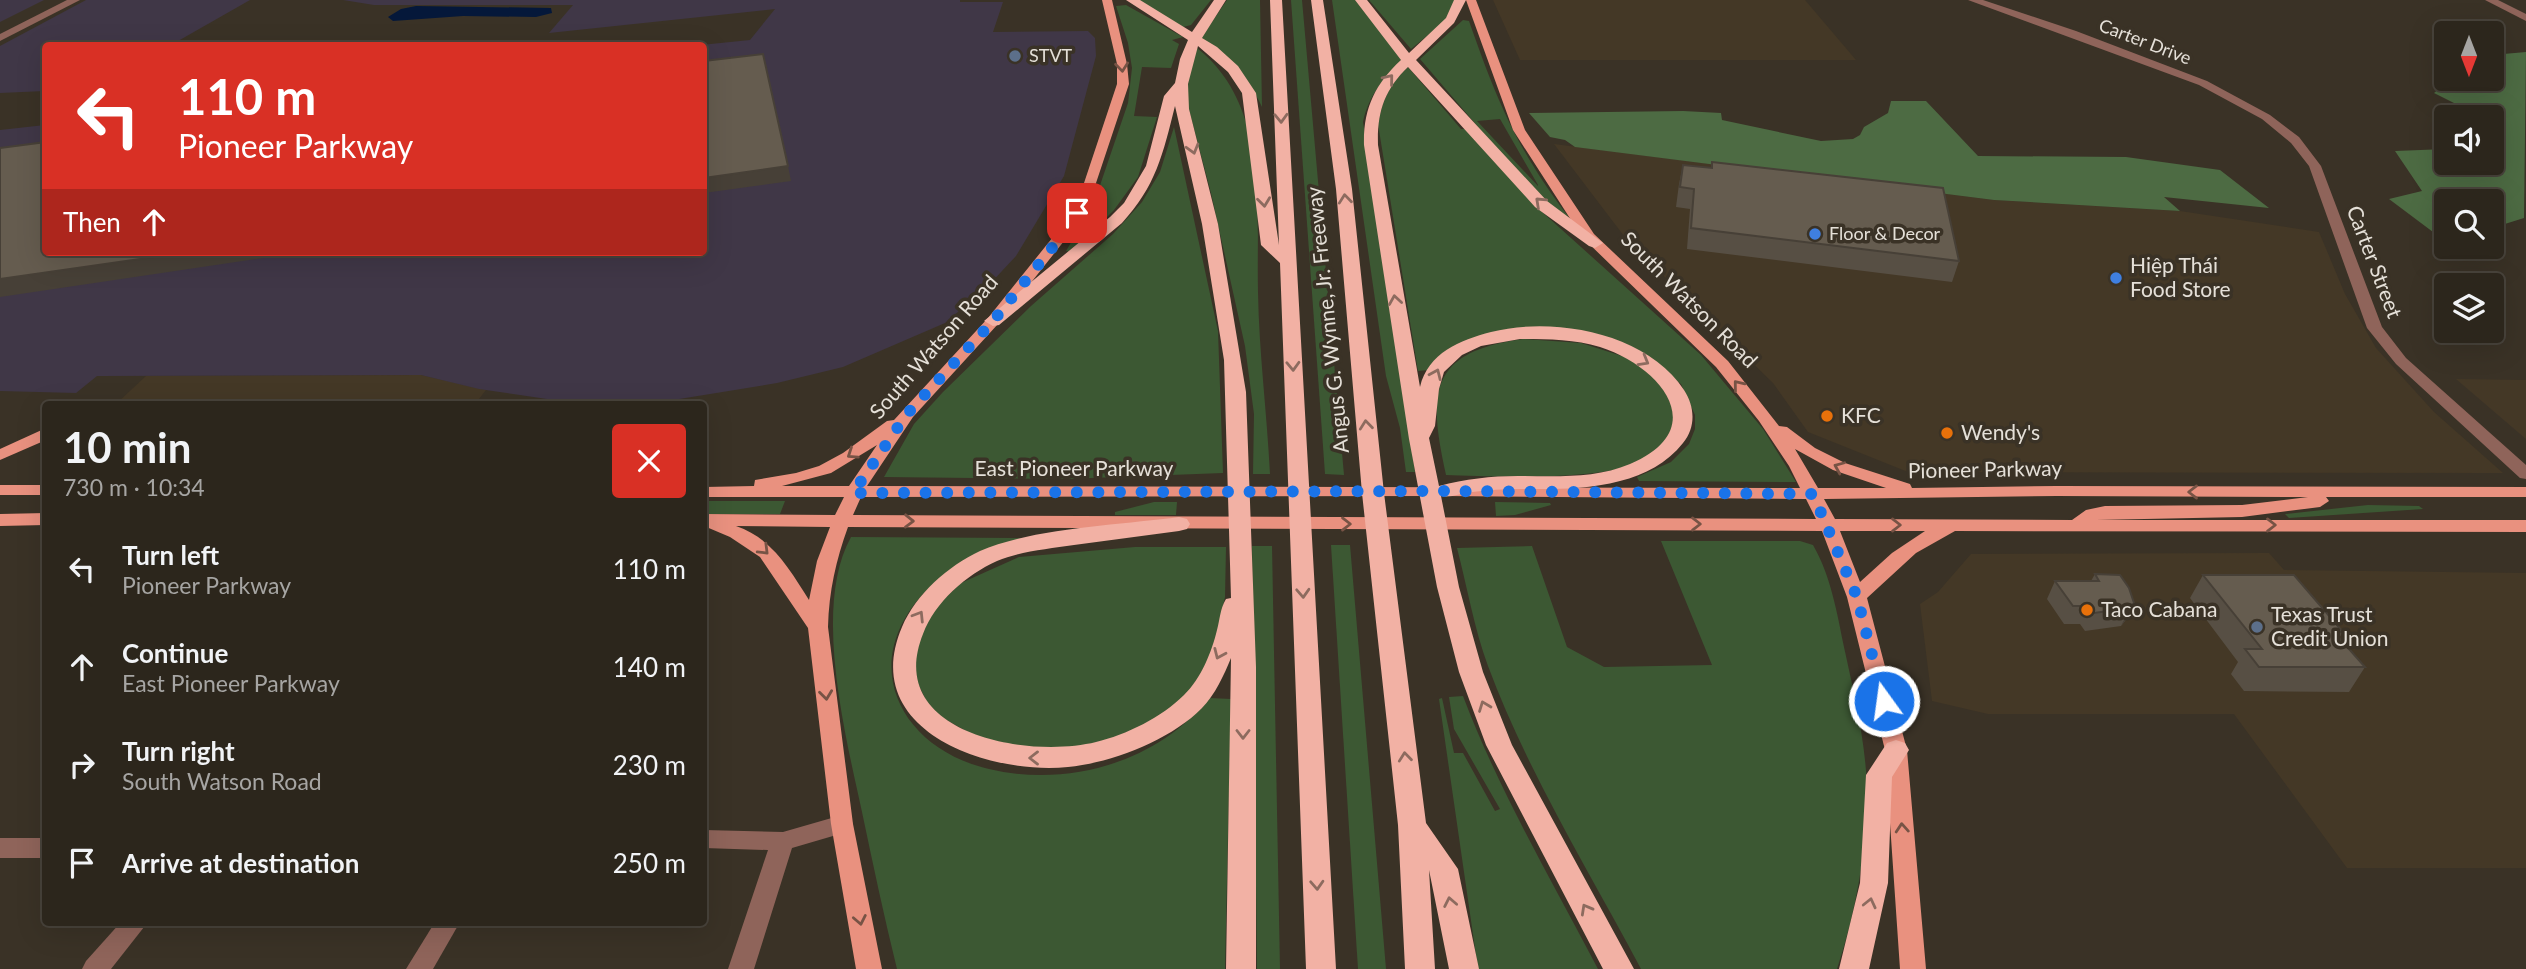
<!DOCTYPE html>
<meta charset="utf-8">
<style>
:root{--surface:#2c261c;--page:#383229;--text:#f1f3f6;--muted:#a6a5a3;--line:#48433b}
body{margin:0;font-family:Lato,sans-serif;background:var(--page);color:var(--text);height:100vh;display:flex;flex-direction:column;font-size:26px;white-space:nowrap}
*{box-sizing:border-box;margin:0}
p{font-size:23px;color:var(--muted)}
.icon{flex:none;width:38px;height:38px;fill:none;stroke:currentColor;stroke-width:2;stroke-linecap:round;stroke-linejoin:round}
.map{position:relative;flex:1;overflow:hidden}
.drawer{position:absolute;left:42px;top:401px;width:665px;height:525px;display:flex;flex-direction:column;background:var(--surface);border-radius:7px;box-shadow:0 7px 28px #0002,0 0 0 2px var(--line)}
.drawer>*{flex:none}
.banner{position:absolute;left:42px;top:42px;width:665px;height:214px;border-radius:7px;box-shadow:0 7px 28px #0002,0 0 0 2px var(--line);background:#d93025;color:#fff;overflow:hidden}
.needle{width:46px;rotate:180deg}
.controls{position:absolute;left:2434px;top:21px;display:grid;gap:14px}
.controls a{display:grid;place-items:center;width:70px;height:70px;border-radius:7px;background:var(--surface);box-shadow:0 7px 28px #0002,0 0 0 2px var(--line);font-size:35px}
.pin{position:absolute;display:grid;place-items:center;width:60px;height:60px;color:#fff;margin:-30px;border-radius:14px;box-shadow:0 4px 10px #0006}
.me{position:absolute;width:77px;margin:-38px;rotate:346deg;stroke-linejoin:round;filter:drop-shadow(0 0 5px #0008)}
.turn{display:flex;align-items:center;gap:24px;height:147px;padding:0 21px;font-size:32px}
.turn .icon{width:91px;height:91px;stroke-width:2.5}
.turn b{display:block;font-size:49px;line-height:60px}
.then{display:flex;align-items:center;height:66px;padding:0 21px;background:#0003;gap:14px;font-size:26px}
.round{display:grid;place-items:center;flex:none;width:74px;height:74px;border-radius:7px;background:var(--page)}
.head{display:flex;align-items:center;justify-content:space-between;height:119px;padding:0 21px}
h1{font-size:42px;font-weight:700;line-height:52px}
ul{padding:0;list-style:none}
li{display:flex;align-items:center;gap:21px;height:98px;padding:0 21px}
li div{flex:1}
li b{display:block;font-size:26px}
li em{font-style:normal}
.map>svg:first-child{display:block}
.built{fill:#443826}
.industrial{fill:#403747}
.green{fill:#3c5833;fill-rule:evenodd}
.forest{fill:#4d6b43}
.water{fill:#05183a}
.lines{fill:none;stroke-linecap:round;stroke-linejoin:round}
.minor{fill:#8f645a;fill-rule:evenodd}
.major{fill:#e9917f;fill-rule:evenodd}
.highway{fill:#f2b1a4;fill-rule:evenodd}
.wall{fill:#574f44}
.shaded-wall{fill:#474037}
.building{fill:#655c4f;stroke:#474037;stroke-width:2}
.oneway{stroke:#775345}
.oneway2{stroke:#8d6b5f}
.route{stroke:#1a73e8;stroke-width:12;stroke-dasharray:0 21.6}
.service-dot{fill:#5c6f8a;stroke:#3a3226;stroke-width:2.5}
.shop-dot{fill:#3f7fe0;stroke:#3a3226;stroke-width:2.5}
.food-dot{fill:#e8710a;stroke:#3a3226;stroke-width:2.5}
.labels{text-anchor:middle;stroke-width:7;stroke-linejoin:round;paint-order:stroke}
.far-street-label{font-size:18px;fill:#e5e0d8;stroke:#3a3226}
.far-poi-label{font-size:18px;fill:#e5e0d8;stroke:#3a3226;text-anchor:start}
.street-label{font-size:21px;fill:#e5e0d8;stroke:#3a3226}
.poi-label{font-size:21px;fill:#e5e0d8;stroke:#3a3226;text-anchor:start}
</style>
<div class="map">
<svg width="2526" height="969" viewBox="0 0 2526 969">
<rect width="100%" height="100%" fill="#3a3226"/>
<!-- built -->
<g class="built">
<polygon points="1493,0 1805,0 1856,60 1520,60"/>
<polygon points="1554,144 1994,200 2180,211 2319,232 2345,294 2376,348 2434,412 2503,473 1908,472 1808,432 1773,383 1627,240"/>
<polygon points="421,375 486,390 475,404 116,404 146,376"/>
<polygon points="2456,379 2526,380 2526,439"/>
<polygon points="2269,553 2284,570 2526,573 2526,868 2347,868 2234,714 1988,714 1932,701 1920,604 1938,592 1971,554"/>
</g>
<!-- industrial -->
<g class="industrial">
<polygon points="0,0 44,0 0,22"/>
<polygon points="86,0 250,0 171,45 46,46 45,91 0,93 0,46"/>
<polygon points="343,0 960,0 960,2 1003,2 993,32 1088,31 1095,38 1096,56 1064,176 1016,256 987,287 945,323 843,367 777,383 667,401 619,403 574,403 479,389 421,375 97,376 76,393 0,391 0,130 45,125 46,252 704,252 704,46 701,45 750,40 775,9 549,33 573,5 374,5"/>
</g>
<!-- green -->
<g class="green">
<polygon points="1135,0 1211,0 1191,25 1183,27"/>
<path d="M1227,0H1260L1262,107C1248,76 1227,58 1201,38Z"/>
<polygon points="1291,0 1302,0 1344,475 1325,474"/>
<path d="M1332,0H1356L1402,60C1383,79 1369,95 1363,122L1415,472H1406L1400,428L1386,376Z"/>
<polygon points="1369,0 1457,0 1450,17 1411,49"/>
<polygon points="1126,5 1183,37 1172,40 1179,44 1171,68 1142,67 1134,116 1157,117 1138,177 1114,210 1072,252 1066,251 1094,203 1128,103 1132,68 1128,43 1116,6"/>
<path d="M1463,20L1469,21C1497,101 1518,152 1571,220L1567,222L1514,169L1420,59ZM1500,119L1538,185V186L1477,121Z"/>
<path d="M1197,48C1270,106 1256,209 1258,292C1259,353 1267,413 1270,474H1253L1254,414L1245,346L1211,193L1187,102L1189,70Z"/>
<path d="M1408,67L1461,129H1466L1541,211L1701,355L1763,429L1796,482L1639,481L1637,477L1671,462L1689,444L1695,429V415L1681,384L1647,357L1623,346L1500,333L1429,370L1418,371L1378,124C1382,101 1390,83 1408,67Z"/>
<polygon points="1174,127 1218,331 1223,473 1065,479 884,477 914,424 943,392 1031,306 1113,234 1142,202 1160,172"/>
<path d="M1523,339L1581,343L1625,357L1640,365L1671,393L1678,420C1672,430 1666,444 1658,452C1627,484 1491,476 1446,475C1428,393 1428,352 1523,339Z"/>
<polygon points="704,501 785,501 780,514 704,514"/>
<polygon points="1154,502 1177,502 1176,515 1115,515 1115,512"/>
<polygon points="1495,502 1550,503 1551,505 1515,515 1496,516"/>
<polygon points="2368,505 2419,506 2423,509 2289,518 2285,514"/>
<path d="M851,537L1026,538C1001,552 976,565 951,578C942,583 930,587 923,594C857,666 902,749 989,769C1068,788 1158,762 1209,698L1231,699L1225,969H897C884,917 873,864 862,812C846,737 812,607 851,537Z"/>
<path d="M1661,541H1800L1813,545C1831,576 1837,613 1844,647C1854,693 1866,743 1867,790C1867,851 1856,911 1837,969H1641C1588,869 1528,773 1488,666C1474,628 1467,586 1457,548L1532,546L1567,647L1604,667L1712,665Z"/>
<polygon points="1331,545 1350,545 1386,969 1358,969"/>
<polygon points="1252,546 1272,546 1280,969 1257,969"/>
<polygon points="1135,547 1226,547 1225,597 1216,638 1205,668 1192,690 1169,715 1133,735 1061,754 986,742 932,712 918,684 913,665 920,632 934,609 961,583 1019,557"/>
<path d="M1463,696C1499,791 1551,879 1598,969H1478L1439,699L1442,698L1454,753H1463L1495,811L1500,809L1454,729L1449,697Z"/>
</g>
<!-- forest -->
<g class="forest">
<polygon points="2526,52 2524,218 2492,228 2492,201 2446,201 2446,231 2433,232 2389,199 2422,191 2395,151 2446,149 2446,163 2492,163 2492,131 2503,128 2492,123 2492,117 2482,117 2434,93 2451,79 2492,79 2492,55"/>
<polygon points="1891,101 1926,101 1978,156 2126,157 2220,170 2269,208 2164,197 2180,211 1994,200 1575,147 1565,140 1550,137 1529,113 1683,111 1721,113 1722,120 1821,141 1853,139 1860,135 1864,127 1888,113"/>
</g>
<!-- water -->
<polygon class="water" points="416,6 551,8 552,13 536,17 463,16 393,21 388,17 401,9"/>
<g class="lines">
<!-- minor -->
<g class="minor">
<polygon points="67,0 80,0 0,41 0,34"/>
<polygon points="1968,0 1983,0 2076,31 2207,81 2270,115 2299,137 2321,166 2382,327 2406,358 2526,465 2526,479 2520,478 2396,364 2367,328 2309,166 2291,143 2262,119 2199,85"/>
<polygon points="2485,0 2498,0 2526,14 2526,21"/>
<polygon points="842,815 850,817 853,824 850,831 792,848 754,969 728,969 768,850 704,848 704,830 783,832"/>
<rect x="0" y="838" width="46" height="20"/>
<polygon points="121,922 148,922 111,969 82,969 86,961"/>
<polygon points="435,922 460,922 433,969 406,969"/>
</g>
<!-- major -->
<g class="major">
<path d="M1102,0H1112L1127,64L1129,84L1092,195L1076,226L998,324L913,417L867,486L1800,488L1789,466L1759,421L1716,367L1582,237L1513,130L1466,0H1476L1525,130L1594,234L1728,361L1779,426L1787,427L1815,448L1845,463L1910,484L1912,488L2057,486L2526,487V497H2326L2329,501L2320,507L2242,517L2096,520H2526V532L1955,531L1916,553L1867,598L1907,750L1926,969H1900L1885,750L1847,597L1822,531L848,527C836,560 829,591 828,627L853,824L882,969H856L831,824L808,628L760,557L730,537L704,526V514L835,515L844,497H704V487L754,486L755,480L796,473L819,466L843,453L887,421L894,420L988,318L1065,222L1080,195L1117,84V64ZM877,445L849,486H782L831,473ZM1795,449L1833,470L1886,488H1818ZM1445,496L1806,499L1816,519L853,515L861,497ZM2057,496L2308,497L2242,505L2105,506L2086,510L2072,520L1835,519L1824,499ZM736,526L830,527L817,561L809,600C790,570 772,538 736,526ZM1840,531H1925L1892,553L1860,582Z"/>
<polygon points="46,428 46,440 0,460 0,449"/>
<rect x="0" y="485" width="46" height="10"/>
<polygon points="46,513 46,525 0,526 0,514"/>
</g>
<!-- highway -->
<g class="highway">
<path d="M1126,0H1140L1192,32L1214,0H1226L1202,38L1217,47L1238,66L1256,93L1279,245L1270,0H1282L1336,969H1306L1280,263L1261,245L1242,93L1228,72L1198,46L1188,84L1189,109L1218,224L1246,392L1256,667V969H1226L1231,658C1224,675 1215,695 1202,708C1171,740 1111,763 1068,767C987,775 858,730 902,627C916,594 948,566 980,551C1032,528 1121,525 1179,517L1187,519L1190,524L1187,529L1179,531C1144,536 1109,540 1074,545C1048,549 1021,551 997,561C966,575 935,602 923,634C883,734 1028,759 1096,742C1126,735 1162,717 1184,695C1201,679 1212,651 1217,630C1220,619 1220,609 1226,599L1231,598L1224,360L1202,224L1175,106C1163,154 1156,186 1122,223L999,325L993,326L984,321L1110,217L1124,203L1146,166L1164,96L1175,83L1180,59L1188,40Z"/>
<polygon points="1311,0 1323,0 1352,189 1384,493 1426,823 1458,869 1479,969 1449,969 1429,870 1435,969 1405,969 1398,825 1362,493 1336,189"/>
<path d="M1355,0H1367L1409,53L1446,18L1454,0H1466L1454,23L1416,60L1547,201L1603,243L1595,248L1589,246L1535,207L1408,67C1384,90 1377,113 1378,145L1420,387C1428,353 1460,340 1491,332C1554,316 1647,333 1684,390C1695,407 1696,427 1683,443C1667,463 1645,475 1620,481C1587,490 1553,489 1520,489C1504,489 1488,490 1472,492C1462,493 1451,498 1441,496L1459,587L1483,672L1512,745L1634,969H1603L1486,745L1459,672L1437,587L1409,439L1364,145C1363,109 1375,84 1401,60ZM1520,339C1546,339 1574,339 1600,347C1660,366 1713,429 1630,464C1595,479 1555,476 1518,476C1491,476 1465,479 1439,486L1429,438L1435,426L1439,389L1444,372L1462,355L1481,346Z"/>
<polygon points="1896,740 1905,743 1909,750 1892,777 1888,883 1869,969 1839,969 1860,883 1866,775 1887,743"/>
</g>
</g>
<!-- wall -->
<g class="wall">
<polygon points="1712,162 1959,261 1952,282 1687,249 1690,209 1676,207 1679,184 1683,165 1711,168"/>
<polygon points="2095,574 2134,603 2125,621 2121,626 2085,631 2080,624 2064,624 2047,599 2055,581 2091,581"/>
<polygon points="2203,575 2343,632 2339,638 2365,667 2349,692 2244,691 2231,674 2238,662 2190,598"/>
</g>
<!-- shaded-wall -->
<g class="shaded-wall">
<polygon points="788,166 791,181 704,193 704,178"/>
<polygon points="189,252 304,252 0,297 0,279"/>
<polygon points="2134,603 2125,621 2121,626 2130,608"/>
</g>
<!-- building -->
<g class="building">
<polygon points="763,54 788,166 704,178 704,61"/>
<polygon points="46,142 46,252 189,252 0,279 0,148"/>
<polygon points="1712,162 1943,188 1959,261 1691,228 1694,189 1680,187 1683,165 1712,168"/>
<polygon points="2095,574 2120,575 2129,588 2134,603 2130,608 2094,613 2089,606 2073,606 2055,581 2099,581"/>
<polygon points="2203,575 2294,575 2343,632 2334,632 2365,667 2259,667 2245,649 2262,649"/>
</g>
<!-- one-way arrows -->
<defs><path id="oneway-chevron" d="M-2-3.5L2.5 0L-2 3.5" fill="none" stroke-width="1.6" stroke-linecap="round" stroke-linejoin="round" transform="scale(1.75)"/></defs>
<g class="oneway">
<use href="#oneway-chevron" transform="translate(1122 67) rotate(84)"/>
<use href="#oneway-chevron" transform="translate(1738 385) rotate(-129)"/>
<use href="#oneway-chevron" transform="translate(852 454) rotate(146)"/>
<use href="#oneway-chevron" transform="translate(1839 467) rotate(-157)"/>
<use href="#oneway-chevron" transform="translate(2193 492) rotate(-180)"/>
<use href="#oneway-chevron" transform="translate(909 521) rotate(1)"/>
<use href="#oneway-chevron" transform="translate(1346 524)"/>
<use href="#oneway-chevron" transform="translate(1696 524)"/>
<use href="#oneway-chevron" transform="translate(1896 525)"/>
<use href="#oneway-chevron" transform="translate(2271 525)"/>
<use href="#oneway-chevron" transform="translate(764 550) rotate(45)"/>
<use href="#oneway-chevron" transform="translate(826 695) rotate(83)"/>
<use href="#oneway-chevron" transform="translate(1902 828) rotate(-94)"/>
<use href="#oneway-chevron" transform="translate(860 920) rotate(79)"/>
</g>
<g class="oneway2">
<use href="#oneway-chevron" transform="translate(1389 79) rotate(-51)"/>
<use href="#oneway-chevron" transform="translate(1281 118) rotate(88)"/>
<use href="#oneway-chevron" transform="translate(1193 149) rotate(74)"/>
<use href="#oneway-chevron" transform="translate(1345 199) rotate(-96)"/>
<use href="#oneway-chevron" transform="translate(1264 202) rotate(83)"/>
<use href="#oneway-chevron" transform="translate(1540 202) rotate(-137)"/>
<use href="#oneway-chevron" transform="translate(1395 300) rotate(-99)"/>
<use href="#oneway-chevron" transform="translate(1644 361) rotate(30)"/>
<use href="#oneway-chevron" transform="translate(1293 366) rotate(88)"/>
<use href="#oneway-chevron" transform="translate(1436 374) rotate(-66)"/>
<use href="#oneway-chevron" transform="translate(1366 425) rotate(-96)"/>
<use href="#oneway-chevron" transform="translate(1303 593) rotate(87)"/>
<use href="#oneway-chevron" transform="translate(919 616) rotate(-58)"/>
<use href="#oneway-chevron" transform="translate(1219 654) rotate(114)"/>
<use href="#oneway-chevron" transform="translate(1484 706) rotate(-111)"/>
<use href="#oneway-chevron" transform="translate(1243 734) rotate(90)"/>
<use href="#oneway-chevron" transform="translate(1405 757) rotate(-96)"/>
<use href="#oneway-chevron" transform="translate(1034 758) rotate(180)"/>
<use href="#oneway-chevron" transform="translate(1317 885) rotate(87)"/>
<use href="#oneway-chevron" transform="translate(1450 902) rotate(-101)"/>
<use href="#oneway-chevron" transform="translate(1870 903) rotate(-77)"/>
<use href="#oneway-chevron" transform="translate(1586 909) rotate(-119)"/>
</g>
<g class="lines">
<!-- route -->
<polyline class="route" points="1077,213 1072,223 993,321 907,414 853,493 1445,491 1813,494 1857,597 1884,701"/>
</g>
<!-- markers -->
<g class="service-dot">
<circle cx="1015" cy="56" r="7"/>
<circle cx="2257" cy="627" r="7"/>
</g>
<g class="shop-dot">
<circle cx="1815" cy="234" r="7"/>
<circle cx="2116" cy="278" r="7"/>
</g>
<g class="food-dot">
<circle cx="1827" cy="416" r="7"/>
<circle cx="1947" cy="433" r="7"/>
<circle cx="2087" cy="610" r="7"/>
</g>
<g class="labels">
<!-- far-street labels -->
<g class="far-street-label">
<text transform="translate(2145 42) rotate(21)" y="6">Carter Drive</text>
</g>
<!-- far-poi labels -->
<g class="far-poi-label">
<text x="1029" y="62">STVT</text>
<text x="1829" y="240">Floor &amp; Decor</text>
</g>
<!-- street labels -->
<g class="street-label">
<text transform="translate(2374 262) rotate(69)" y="7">Carter Street</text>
<text transform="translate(1689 300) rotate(45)" y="7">South Watson Road</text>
<text transform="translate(1328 320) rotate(-96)" y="7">Angus G. Wynne, Jr. Freeway</text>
<text transform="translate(934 347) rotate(-49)" y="7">South Watson Road</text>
<text x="1074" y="476">East Pioneer Parkway</text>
<text transform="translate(1985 470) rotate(-1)" y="7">Pioneer Parkway</text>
</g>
<!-- poi labels -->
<g class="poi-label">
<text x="2130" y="273">Hiệp Thái<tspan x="2130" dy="24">Food Store</tspan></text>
<text x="1841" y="423">KFC</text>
<text x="1961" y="440">Wendy's</text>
<text x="2101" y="617">Taco Cabana</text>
<text x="2271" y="622">Texas Trust<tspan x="2271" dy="24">Credit Union</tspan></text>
</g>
</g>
</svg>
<div class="controls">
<a><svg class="needle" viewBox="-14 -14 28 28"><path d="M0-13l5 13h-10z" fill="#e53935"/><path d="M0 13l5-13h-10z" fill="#a6a5a3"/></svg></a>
<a><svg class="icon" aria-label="sound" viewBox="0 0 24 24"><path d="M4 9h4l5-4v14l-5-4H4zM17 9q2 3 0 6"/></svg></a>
<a><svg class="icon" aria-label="search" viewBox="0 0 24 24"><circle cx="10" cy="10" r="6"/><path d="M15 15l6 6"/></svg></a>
<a><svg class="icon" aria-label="layers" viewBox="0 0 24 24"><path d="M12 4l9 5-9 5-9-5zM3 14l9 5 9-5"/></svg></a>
</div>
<div class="pin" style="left:1077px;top:213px;background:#d93025"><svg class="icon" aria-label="arrive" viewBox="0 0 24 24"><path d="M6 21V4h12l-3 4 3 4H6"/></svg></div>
<svg class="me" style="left:1884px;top:701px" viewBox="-20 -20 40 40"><circle r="17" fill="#1a73e8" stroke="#fff" stroke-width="3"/><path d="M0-11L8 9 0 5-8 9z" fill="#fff"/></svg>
<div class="banner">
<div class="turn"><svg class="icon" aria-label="left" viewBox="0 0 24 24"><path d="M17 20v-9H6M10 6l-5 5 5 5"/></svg><div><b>110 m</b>Pioneer Parkway</div></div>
<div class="then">Then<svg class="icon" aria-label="ahead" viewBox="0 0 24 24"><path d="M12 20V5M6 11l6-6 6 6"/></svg></div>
</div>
<section class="drawer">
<div class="head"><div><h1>10 min</h1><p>730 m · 10:34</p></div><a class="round" style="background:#d93025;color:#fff"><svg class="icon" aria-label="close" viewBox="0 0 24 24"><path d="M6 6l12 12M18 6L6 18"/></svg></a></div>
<ul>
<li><svg class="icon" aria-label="left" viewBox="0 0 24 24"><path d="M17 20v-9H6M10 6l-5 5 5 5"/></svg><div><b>Turn left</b><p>Pioneer Parkway</p></div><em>110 m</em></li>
<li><svg class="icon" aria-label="ahead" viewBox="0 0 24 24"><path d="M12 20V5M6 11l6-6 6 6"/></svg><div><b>Continue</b><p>East Pioneer Parkway</p></div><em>140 m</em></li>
<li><svg class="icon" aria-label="right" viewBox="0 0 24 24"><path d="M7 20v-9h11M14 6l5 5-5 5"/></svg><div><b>Turn right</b><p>South Watson Road</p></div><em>230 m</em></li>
<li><svg class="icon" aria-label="arrive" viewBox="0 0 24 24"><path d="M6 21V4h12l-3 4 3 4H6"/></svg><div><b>Arrive at destination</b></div><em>250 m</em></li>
</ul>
</section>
</div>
